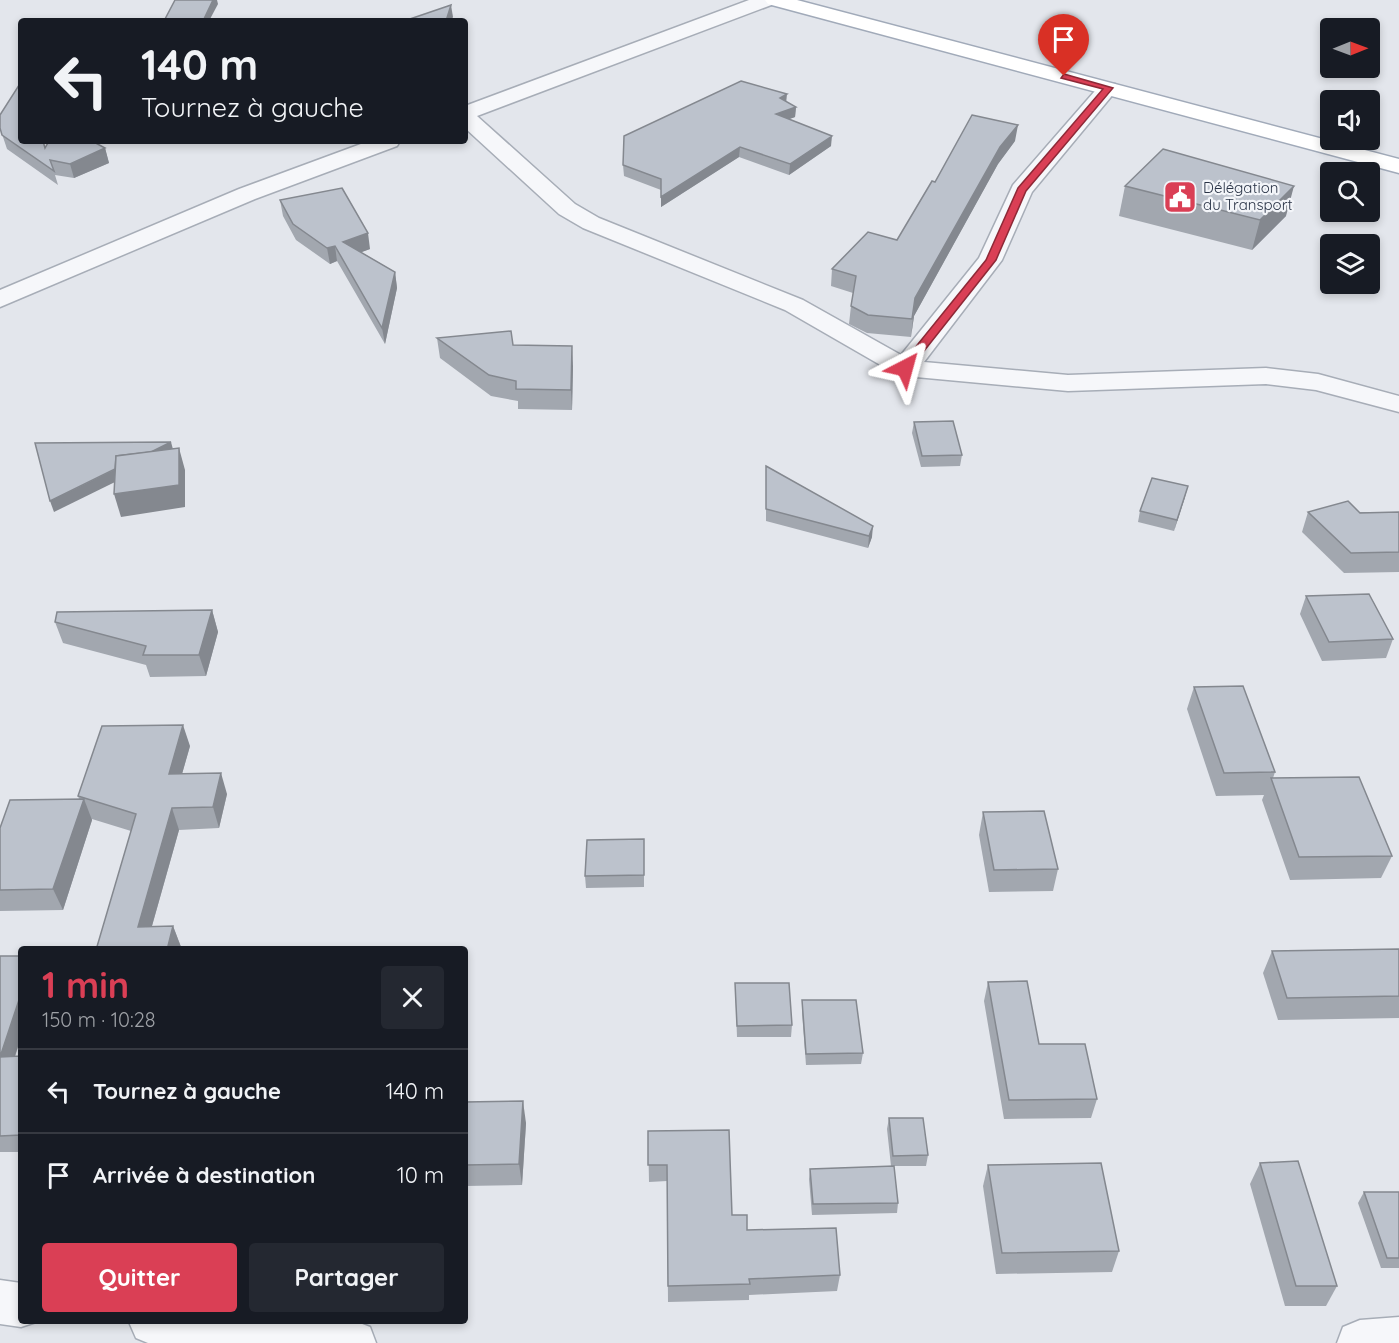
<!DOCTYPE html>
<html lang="fr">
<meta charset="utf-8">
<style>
:root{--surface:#171b24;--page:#242831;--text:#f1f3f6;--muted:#9ea1a6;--line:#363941;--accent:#da3f55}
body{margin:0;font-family:Quicksand,sans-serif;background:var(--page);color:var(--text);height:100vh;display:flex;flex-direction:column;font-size:22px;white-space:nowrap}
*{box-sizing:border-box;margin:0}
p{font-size:20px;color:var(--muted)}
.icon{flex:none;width:33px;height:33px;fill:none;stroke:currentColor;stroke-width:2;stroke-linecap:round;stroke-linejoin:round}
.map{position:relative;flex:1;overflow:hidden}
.drawer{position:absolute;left:18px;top:946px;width:450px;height:378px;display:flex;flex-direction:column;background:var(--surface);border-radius:6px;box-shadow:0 3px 9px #0003}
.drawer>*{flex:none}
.hud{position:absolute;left:18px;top:18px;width:450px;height:126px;border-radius:6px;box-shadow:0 3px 9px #0003;background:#171b24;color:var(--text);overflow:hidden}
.needle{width:39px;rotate:89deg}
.fabs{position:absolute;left:1320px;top:18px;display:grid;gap:12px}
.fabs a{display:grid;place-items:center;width:60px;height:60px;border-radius:6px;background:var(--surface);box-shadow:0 3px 9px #0003;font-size:30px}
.pin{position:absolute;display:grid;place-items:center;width:51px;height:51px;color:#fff;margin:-62px -26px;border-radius:50% 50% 50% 0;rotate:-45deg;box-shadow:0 0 6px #0007}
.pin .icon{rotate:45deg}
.me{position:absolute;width:66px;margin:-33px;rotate:39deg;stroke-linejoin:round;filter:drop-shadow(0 0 4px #0008)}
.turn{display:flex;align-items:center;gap:21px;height:126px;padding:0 24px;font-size:27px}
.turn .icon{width:78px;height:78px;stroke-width:2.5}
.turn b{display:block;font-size:42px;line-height:51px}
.round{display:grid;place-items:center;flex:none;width:63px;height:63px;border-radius:6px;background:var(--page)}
.overview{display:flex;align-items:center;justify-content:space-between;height:102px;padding:0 24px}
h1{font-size:36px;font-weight:800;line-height:45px;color:var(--accent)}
.button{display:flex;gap:12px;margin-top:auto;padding:12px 24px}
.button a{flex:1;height:69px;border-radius:6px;background:var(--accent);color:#fff;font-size:24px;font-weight:800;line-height:69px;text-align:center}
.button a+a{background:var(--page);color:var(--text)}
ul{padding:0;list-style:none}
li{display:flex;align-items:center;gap:18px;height:84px;padding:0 24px;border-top:2px solid var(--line)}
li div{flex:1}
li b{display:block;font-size:22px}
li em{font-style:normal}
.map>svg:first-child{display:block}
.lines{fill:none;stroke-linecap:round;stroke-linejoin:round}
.minor-casing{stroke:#a7adb7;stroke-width:3}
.primary-casing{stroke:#a1aab9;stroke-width:3}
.minor{fill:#f6f7fa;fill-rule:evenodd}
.primary{fill:#fff;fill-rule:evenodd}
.wall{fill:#a2a7af}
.shaded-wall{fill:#84888f}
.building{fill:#bcc2cc;stroke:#84888f;stroke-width:1.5}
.route{fill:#da3f55;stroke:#8e2937;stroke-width:1.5}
.labels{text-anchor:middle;stroke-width:4.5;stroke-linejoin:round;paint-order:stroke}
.far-poi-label{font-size:15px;fill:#293346;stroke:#f3f5f9;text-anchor:start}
</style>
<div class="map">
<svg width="1399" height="1343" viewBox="0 0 1399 1343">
<rect width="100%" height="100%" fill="#e3e6ec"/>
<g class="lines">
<defs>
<g id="minor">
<polygon points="749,0 777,0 774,4 477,116 575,204 599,218 803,300 901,355 979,258 1013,185 1101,84 1115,84 1118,88 1115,92 1032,192 1002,260 924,362 1068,375 1266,368 1318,374 1399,396 1399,412 1316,390 1266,384 1068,391 905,376 896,374 785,310 583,228 559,214 465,128 465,106"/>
<polygon points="369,141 400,141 397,146 255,199 0,307 0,290 239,189"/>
<polygon points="0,1280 21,1283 21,1322 36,1322 21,1327 0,1324"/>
<polygon points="1399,1317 1399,1343 1337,1343 1343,1327 1360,1320"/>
<polygon points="129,1322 357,1322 370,1327 376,1343 148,1343 136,1338"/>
</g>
<polygon id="primary" points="765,0 797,0 1399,159 1399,173 768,4"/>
</defs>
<!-- minor casing -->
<use href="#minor" class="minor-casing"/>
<!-- primary casing -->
<use href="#primary" class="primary-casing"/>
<!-- minor -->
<use href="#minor" class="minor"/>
<!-- primary -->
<use href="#primary" class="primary"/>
</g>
<!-- wall -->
<g class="wall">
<polygon points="786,102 796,107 795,117 789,119 831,146 789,175 739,157 661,207 661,190 624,176 623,165"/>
<polygon points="0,128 45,148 96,143 105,148 109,163 74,178 55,175 58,185 7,149"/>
<polygon points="1015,141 998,164 914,316 911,337 867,333 849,324 851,306 853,293 831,286 832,269 897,240 935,182"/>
<polygon points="1125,186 1286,216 1252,250 1119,216"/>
<polygon points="280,200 370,249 361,252 395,272 397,288 385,344 337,261 330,264 296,240 283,216"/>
<polygon points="437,338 513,345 573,366 572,410 518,409 518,401 491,396 440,358"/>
<polygon points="914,422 962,455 960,466 921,467 912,433"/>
<polygon points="766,466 872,537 868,548 766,521"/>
<polygon points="1185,497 1174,531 1138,522 1140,511"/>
<polygon points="1308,512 1399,512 1399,572 1344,573 1302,532"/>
<polygon points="1306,596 1393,639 1386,658 1322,661 1300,614"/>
<polygon points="212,610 218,632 206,676 150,677 146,665 63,643 55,622"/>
<polygon points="1194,687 1275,772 1273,778 1392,856 1381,878 1290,880 1262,800 1264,795 1216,796 1187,709"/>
<polygon points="190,746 182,774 227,794 219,828 179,830 152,926 173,926 181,947 180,950 96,950 131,831 92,819 92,820 63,910 0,911 0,828 79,799 78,796"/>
<polygon points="983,812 1058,869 1053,891 989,892 979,835"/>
<polygon points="644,839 644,887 586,888 585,876"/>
<polygon points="1399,949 1399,1018 1278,1020 1263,973 1272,951"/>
<polygon points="0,956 21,956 21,1037 15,1057 21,1056 21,1152 0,1152"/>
<polygon points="988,982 1039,1044 1097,1099 1091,1118 1004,1119 984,1001"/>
<polygon points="735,983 792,1025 791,1037 737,1037"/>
<polygon points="802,1000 863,1053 861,1064 806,1065 802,1012"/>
<polygon points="465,1102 526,1123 522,1185 465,1186"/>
<polygon points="889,1118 928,1155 926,1166 894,1166 898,1203 897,1213 812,1215 809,1179 810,1169 891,1166 887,1129"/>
<polygon points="648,1131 747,1230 840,1275 837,1291 749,1295 749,1300 668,1302 667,1181 649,1182"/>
<polygon points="1260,1163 1337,1286 1326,1306 1285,1306 1250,1184"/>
<polygon points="988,1165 1119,1251 1112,1272 996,1274 983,1186"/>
<polygon points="1364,1192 1399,1192 1399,1268 1381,1268 1358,1203"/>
</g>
<!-- shaded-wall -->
<g class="shaded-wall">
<polygon points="213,0 217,0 218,4 209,21 203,21"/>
<polygon points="451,5 453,17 451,21 446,21"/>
<polygon points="787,94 786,104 780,98"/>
<polygon points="796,107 795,117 776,124 776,114"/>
<polygon points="1018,125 1015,141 998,164 914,316 911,337 915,298 1000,147"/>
<polygon points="832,136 831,146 789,175 790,164"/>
<polygon points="78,141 105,141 80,147"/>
<polygon points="740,147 739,157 661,207 661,197"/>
<polygon points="105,148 109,163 74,178 70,164"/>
<polygon points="1294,186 1286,216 1252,250 1260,220"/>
<polygon points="368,233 370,249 346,258 343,242"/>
<polygon points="335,246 337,261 330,264 327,248"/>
<polygon points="395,272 397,288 385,344 382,328"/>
<polygon points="572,346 573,366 572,410 571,390"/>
<polygon points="171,442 174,453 54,512 50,501"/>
<polygon points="179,448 185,470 185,507 121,517 114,494"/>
<polygon points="1188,486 1185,497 1174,531 1177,520"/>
<polygon points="873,526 872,537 868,548 869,536"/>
<polygon points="212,610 218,632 206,676 199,655"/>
<polygon points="183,725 190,746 176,795 169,774"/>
<polygon points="221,773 227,794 219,828 213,807"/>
<polygon points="84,799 92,820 63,910 53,889"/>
<polygon points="172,808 179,830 146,947 138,927"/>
<polygon points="173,926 181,947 180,950 167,950"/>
<polygon points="21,994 21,1037 9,1074 0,1057"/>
<polygon points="523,1101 526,1123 522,1185 519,1164"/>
</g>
<!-- building -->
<g class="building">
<polygon points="175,0 213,0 203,21 164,21"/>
<polygon points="451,5 446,21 404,21"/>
<polygon points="741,81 787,94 780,98 796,107 776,114 832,136 790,164 740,147 661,197 661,179 623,165 624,136"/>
<polygon points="21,82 21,141 43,141 45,148 49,141 92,141 105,148 70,164 50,160 54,171 2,135 0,128 0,115"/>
<polygon points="972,115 1018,125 1000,147 915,298 912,319 868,315 851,306 856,276 832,269 868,232 897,240 932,181 935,182"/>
<polygon points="1163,149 1294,186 1260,220 1125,186"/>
<polygon points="342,188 368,233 343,242 395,272 382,328 335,246 327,248 293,224 280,200"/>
<polygon points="511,331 513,345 572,346 571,390 516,389 516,381 489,375 437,338"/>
<polygon points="953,421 962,455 922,456 914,422"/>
<polygon points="171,442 151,452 116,456 115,469 50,501 35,443"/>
<polygon points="179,448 179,485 114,494 116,456"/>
<polygon points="766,466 873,526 869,536 766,509"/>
<polygon points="1152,478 1188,486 1177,520 1140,511"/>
<polygon points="1348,501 1360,513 1399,512 1399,552 1351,553 1308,512"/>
<polygon points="1369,594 1393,639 1329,642 1306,596"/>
<polygon points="212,610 199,655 143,655 146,646 55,622 57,612"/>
<polygon points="1243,686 1275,772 1224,773 1194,687"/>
<polygon points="183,725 169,774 221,773 213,807 172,808 138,927 173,926 167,950 96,950 136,814 78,796 102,726"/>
<polygon points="1359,777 1392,856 1299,857 1271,778"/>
<polygon points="84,799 53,889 0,890 0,828 10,800"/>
<polygon points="1044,811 1058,869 994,870 983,812"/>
<polygon points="644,839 644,875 585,876 587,840"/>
<polygon points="1399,949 1399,996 1287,998 1272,951"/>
<polygon points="0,956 21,956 21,994 0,1057"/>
<polygon points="1027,981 1039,1044 1085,1044 1097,1099 1009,1100 988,982"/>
<polygon points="735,983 789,983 792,1025 737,1026"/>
<polygon points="802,1000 856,1000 863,1053 806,1054"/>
<polygon points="21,1056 21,1135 0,1136 0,1057"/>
<polygon points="523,1101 519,1164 465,1165 465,1102"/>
<polygon points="889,1118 923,1118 928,1155 893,1156"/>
<polygon points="729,1130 732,1215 747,1215 747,1230 836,1228 840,1275 749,1279 750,1284 668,1286 667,1165 648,1165 648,1131"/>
<polygon points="1298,1161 1337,1286 1296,1286 1260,1163"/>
<polygon points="1101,1163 1119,1251 1002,1253 988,1165"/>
<polygon points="894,1166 898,1203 813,1204 810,1169"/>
<polygon points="1364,1192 1399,1192 1399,1258 1387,1258"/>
</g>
<!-- route -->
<polygon class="route" points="1064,74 1113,88 1026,191 996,260 909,370 901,370 901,365 986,260 1018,188 1103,89 1061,78"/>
<!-- icons -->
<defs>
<symbol id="civic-square" viewBox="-11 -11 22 22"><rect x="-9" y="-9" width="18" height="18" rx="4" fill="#da3f55" stroke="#f3f5f9"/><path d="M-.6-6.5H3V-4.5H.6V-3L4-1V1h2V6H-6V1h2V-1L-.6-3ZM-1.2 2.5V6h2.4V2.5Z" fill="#fff"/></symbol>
</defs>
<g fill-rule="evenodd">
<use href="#civic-square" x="1161" y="178" width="38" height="38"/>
</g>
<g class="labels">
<!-- far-poi labels -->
<g class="far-poi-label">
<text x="1203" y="193">Délégation<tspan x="1203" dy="17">du Transport</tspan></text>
</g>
</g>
</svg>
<div class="fabs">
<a><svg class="needle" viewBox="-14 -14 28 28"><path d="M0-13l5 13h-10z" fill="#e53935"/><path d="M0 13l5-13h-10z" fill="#9ea1a6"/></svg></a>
<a><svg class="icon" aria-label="sound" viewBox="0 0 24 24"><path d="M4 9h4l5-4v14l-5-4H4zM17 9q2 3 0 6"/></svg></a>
<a><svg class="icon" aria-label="search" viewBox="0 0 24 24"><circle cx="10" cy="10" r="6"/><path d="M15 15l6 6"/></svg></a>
<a><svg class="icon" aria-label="layers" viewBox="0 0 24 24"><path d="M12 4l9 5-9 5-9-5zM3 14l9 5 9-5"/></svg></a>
</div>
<div class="pin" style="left:1064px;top:76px;background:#d93025"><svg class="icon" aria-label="arrive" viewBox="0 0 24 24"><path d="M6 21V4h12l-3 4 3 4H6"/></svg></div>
<svg class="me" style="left:905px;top:368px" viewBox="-20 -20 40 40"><path d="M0-17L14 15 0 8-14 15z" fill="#da3f55" stroke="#fff" stroke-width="4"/></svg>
<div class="hud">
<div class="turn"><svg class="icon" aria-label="left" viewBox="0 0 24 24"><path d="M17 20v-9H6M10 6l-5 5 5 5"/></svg><div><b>140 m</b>Tournez à gauche</div></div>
</div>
<section class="drawer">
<div class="overview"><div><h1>1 min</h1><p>150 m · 10:28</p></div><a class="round"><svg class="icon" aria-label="close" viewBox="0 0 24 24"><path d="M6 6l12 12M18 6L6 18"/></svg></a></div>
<ul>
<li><svg class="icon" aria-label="left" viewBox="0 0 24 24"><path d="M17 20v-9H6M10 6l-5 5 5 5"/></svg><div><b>Tournez à gauche</b></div><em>140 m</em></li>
<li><svg class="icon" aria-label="arrive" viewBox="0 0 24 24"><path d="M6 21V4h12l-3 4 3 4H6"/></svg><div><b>Arrivée à destination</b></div><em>10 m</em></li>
</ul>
<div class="button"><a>Quitter</a><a>Partager</a></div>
</section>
</div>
